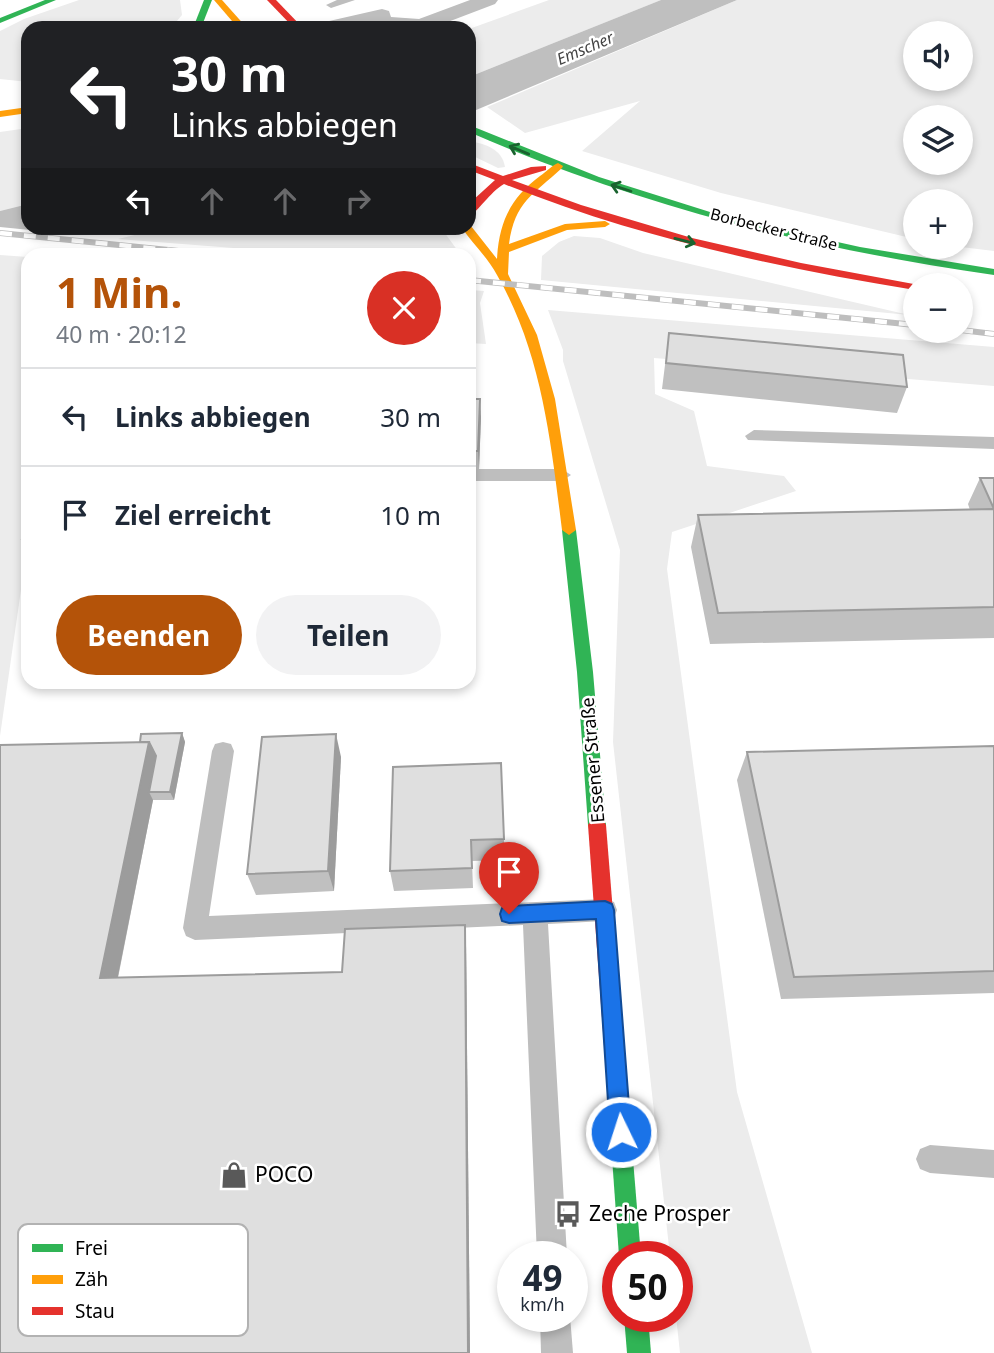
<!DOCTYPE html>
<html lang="de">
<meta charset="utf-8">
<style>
:root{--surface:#fff;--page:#f2f2f3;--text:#1f2937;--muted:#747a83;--line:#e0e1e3;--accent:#b45309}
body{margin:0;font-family:"Noto Sans",sans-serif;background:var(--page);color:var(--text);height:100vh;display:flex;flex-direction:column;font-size:26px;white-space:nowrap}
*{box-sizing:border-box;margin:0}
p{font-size:23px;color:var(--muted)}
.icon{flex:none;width:38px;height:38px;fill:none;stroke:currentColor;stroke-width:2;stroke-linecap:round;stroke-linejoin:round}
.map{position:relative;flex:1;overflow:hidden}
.sheet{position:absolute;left:21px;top:248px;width:455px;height:441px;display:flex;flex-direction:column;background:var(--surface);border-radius:21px;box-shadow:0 4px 10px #0003}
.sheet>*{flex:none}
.guide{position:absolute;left:21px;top:21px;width:455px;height:214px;border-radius:21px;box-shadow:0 4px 10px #0003;background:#202124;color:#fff;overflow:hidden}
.controls{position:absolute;left:903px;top:21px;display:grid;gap:14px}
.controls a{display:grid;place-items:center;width:70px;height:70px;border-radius:50%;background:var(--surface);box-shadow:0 4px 10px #0003;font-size:35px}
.speed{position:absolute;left:497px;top:1241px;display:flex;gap:14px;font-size:35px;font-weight:700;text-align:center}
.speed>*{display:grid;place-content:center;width:91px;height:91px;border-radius:50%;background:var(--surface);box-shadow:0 4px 10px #0003;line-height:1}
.speed small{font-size:18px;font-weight:400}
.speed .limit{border:10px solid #d22;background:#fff;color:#111}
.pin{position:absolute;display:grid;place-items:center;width:60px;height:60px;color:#fff;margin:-72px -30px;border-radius:50% 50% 50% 0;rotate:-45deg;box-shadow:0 0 7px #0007}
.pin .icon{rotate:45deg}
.me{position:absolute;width:77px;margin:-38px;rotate:356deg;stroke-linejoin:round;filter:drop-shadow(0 0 5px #0008)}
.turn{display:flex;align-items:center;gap:24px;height:147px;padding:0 35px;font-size:32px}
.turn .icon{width:91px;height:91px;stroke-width:2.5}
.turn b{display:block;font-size:49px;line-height:60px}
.lanes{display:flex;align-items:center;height:66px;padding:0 35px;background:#0003;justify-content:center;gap:35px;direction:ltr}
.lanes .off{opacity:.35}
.round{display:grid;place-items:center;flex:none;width:74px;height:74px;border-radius:37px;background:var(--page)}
.head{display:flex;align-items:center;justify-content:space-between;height:119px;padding:0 35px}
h1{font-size:42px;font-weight:700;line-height:52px;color:var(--accent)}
.action{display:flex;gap:14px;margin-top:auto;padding:14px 35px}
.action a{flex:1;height:80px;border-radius:42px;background:var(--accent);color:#fff;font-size:28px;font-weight:700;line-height:80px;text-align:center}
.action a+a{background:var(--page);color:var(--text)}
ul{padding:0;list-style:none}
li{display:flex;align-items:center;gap:21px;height:98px;padding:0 35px;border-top:2px solid var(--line)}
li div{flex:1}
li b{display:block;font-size:26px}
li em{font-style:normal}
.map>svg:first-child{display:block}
.green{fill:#ececec;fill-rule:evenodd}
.water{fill:#bfbfbf}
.pier{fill:#fff}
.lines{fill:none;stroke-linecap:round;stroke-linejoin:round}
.lane{fill:#bebebe;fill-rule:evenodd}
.street{fill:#bebebe;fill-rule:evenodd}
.fast{fill:#30b455;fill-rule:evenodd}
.slow{fill:#ff9f0a;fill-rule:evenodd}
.jam{fill:#e5322d;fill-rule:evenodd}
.rail-casing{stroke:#bebebe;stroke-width:6}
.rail{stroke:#fff;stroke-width:4.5;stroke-dasharray:12;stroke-linecap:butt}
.wall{fill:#c0c0c0}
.shaded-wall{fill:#9c9c9c}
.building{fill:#dfdfdf;stroke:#9c9c9c;stroke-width:2}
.oneway{stroke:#1a632f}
.route{fill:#1a73e8;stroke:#114b97;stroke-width:2}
.labels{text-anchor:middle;stroke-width:5;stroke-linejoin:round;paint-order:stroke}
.far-water-label{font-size:16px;font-style:italic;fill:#444;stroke:#fff}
.far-street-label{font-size:16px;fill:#000;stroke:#fff}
.street-label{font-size:18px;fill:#000;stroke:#fff}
.near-poi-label{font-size:21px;fill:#000;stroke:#fff;text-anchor:start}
.key{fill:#fff;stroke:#b2b2b2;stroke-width:2}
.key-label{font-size:19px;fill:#000}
</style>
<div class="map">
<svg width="994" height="1353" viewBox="0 0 994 1353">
<rect width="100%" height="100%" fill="#fff"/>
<!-- green -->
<g class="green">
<polygon points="79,0 180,0 182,15 171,28 28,28 28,82 0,79 0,31 24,19"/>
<polygon points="549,0 661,0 469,77 469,29"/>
<path d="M737,0H994V251L961,247V201H915V239L721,193L582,151L640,101L525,133L487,107ZM915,33H961V79H915ZM915,117H961V163H915Z"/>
<polygon points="28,128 28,204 0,211 0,132"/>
<path d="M469,141C486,144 502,149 505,167L498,168L469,154Z"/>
<polygon points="164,228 441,228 461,255 322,255 118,239"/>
<polygon points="574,236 600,238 643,253 909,315 541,280 542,256 559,242"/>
<polygon points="0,255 28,257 28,541 0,736"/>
<polygon points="469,290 484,291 480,303 486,344 469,343"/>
<polygon points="548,310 994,347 994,386 654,358 655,394 694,411 707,466 784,476 796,491 672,532 667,569 737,1092 812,1353 680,1353 676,1316 677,1256 670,1256 613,742 620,550 563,361 563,350"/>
</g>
<!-- water -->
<g class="water">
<polygon points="661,0 737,0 469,113 469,77"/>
<polygon points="28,204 28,228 66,228 0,244 0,211"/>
</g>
<!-- pier -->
<polygon class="pier" points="0,227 60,233 0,248"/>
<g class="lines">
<!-- lane -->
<g class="lane">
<polygon points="337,0 355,0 331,8 326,5"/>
<polygon points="754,430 994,437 994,449 748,440 745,436"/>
<polygon points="469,469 562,469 571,475 562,481 469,481"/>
<polygon points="223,742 231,744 234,751 209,916 605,899 614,902 617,910 614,918 605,921 548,924 567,1256 537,1256 523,925 195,940 186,936 183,928 212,751 215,744"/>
<polygon points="930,1145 994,1150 994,1178 930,1173 920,1169 916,1159 920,1149"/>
<polygon points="540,1316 570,1316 573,1353 541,1353"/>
</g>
<!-- street -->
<polygon class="street" points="470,0 498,0 495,4 432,28 313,28 316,24 382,9 389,11 391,17 419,19"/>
<!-- fast -->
<g class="fast">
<polygon points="45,0 56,0 0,23 0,18"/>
<polygon points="204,0 212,0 201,28 193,28"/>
<path d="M469,125L599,177L729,218L860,247L994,269V275C809,248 641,207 469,132Z"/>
<polygon points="569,525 576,530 593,672 606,825 603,830 597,833 591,830 588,825 577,672 562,530"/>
<polygon points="617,1077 624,1080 627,1087 641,1256 619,1256 607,1087 610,1080"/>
<polygon points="624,1316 648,1316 651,1353 627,1353"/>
</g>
<!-- slow -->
<g class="slow">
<polygon points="214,0 222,0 247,28 238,28"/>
<polygon points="28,107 28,113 0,117 0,111"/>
<path d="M558,163L563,166L562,168C533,195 515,201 509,244L565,224L605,221L610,224L605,227L567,230L509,252L508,274L537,335L555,399L576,530L569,535L562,530C551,443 542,353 497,275C488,258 473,244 462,228L471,226L497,259C499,223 510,198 540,176C546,172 551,166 558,163Z"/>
</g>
<!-- jam -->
<g class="jam">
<polygon points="267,0 276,0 303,28 294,28"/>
<path d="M469,163L503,176L531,167L546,166V170L512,180L581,205L692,238L801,263L919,285H915V290C775,267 635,237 504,184C489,193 479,211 469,216L472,201L495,180L469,170Z"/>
<polygon points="597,817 603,820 606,825 627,1087 624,1094 617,1097 610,1094 607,1087 588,825 591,820"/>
</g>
<defs>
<g id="rail">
<polyline points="0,233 228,256"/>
<polyline points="469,280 915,325"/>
<polyline points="961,330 994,334"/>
</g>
</defs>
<!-- rail casing -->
<use href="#rail" class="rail-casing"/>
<!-- rail -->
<use href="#rail" class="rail"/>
</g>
<!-- wall -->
<g class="wall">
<polygon points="669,333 907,387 897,413 662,389"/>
<polygon points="469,399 481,417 479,469 469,469"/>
<polygon points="980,478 994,478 994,638 710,644 691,547 698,515 970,510 968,504"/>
<polygon points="28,506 28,552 22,539"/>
<polygon points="182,733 185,742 174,800 153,800 118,978 342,972 465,925 466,944 470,1353 0,1353 140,742"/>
<polygon points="994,746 994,993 781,999 737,780 747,752"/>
<polygon points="341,757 334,891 256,895 247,874"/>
<polygon points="393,767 504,839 504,860 472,861 473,888 394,891 390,871"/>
</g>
<!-- shaded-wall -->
<g class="shaded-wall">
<polygon points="480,399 481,417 479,469 478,451"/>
<polygon points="182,733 185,742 174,800 170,792"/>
<polygon points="336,734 341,757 334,891 328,871"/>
<polygon points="149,742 160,765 149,792 153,800 114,996 100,978"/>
<polygon points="465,925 466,944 470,1353 468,1353"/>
</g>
<!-- building -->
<g class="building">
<polygon points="669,333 903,355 907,387 666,363"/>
<polygon points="469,399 480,399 478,451 469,451"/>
<polygon points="980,478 994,478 994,509"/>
<polygon points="28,506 28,539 22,539"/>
<polygon points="994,509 994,607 718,613 698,515"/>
<polygon points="182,733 170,792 149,792 156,756 149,742 140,742 141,734"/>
<polygon points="336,734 328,871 247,874 262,737"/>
<polygon points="149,742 100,978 342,972 345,929 465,925 468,1353 0,1353 0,745"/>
<polygon points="994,746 994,971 794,977 747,752"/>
<polygon points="501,763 504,839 471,840 472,868 390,871 393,767"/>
</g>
<!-- one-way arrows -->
<defs><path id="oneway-shaft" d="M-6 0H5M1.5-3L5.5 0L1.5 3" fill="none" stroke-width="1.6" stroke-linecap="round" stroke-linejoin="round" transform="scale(1.75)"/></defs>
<g class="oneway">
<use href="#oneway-shaft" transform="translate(519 150) rotate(-157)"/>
<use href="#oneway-shaft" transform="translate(621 188) rotate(-162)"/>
<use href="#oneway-shaft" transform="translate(685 241) rotate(14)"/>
</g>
<!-- route -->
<polygon class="route" points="605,901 612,904 614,910 631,1132 628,1139 621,1142 613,1139 610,1132 596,919 509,923 502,921 500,914 502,908 509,906"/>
<!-- icons -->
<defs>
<symbol id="shop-bare" viewBox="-9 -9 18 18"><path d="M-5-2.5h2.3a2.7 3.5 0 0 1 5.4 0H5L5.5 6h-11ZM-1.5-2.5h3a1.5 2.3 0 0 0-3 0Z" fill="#595959" stroke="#fff" stroke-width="2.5" paint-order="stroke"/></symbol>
<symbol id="bus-bare" viewBox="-9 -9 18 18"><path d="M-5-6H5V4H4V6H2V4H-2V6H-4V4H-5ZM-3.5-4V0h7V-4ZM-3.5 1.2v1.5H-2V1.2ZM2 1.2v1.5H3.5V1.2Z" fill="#595959" stroke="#fff" stroke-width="2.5" paint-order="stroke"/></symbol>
</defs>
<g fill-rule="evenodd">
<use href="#shop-bare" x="215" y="1156" width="38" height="38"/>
<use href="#bus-bare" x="549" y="1195" width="38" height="38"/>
</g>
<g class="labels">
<!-- far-water labels -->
<g class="far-water-label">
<text transform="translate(585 48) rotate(-23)" y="6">Emscher</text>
</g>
<!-- far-street labels -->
<g class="far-street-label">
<text transform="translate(774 229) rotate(14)" y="6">Borbecker Straße</text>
</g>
<!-- street labels -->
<g class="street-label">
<text transform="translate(593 760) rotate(-95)" y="6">Essener Straße</text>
</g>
<!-- near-poi labels -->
<g class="near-poi-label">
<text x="255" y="1182">POCO</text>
<text x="589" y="1221">Zeche Prosper</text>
</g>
</g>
<!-- legend -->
<rect x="18" y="1224" width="230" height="112" rx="10" class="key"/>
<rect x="32" y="1244" width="31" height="8" fill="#30b455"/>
<rect x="32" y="1275" width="31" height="9" fill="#ff9f0a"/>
<rect x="32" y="1307" width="31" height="8" fill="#e5322d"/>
<g class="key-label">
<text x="75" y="1255">Frei</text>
<text x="75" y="1286">Zäh</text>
<text x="75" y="1318">Stau</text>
</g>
</svg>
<div class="controls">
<a><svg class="icon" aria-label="sound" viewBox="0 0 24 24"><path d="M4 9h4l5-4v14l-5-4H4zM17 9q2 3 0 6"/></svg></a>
<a><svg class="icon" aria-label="layers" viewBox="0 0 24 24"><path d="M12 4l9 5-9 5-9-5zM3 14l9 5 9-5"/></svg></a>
<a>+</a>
<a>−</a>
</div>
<div class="speed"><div>49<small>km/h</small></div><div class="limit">50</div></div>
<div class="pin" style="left:509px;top:914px;background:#d93025"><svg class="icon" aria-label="arrive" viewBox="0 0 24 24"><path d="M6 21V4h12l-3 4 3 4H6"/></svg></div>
<svg class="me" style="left:621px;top:1132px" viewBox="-20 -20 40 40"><circle r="17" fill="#1a73e8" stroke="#fff" stroke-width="3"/><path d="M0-11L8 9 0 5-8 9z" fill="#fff"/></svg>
<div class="guide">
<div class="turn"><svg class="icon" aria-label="left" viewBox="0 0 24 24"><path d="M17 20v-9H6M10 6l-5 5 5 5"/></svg><div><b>30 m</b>Links abbiegen</div></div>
<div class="lanes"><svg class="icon" aria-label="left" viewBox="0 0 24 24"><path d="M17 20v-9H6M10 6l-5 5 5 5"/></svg><svg class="icon off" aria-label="ahead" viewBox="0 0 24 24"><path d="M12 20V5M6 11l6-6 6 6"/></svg><svg class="icon off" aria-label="ahead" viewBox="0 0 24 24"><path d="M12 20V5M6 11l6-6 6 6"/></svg><svg class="icon off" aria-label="right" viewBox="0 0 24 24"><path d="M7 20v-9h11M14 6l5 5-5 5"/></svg></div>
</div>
<section class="sheet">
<div class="head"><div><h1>1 Min.</h1><p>40 m · 20:12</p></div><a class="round" style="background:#d93025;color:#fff"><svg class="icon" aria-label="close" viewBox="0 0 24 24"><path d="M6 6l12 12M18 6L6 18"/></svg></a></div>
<ul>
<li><svg class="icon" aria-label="left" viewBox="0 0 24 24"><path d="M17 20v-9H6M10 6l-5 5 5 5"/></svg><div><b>Links abbiegen</b></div><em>30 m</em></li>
<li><svg class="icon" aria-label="arrive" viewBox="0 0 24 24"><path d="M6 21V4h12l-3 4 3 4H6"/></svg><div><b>Ziel erreicht</b></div><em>10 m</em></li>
</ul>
<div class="action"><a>Beenden</a><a>Teilen</a></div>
</section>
</div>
